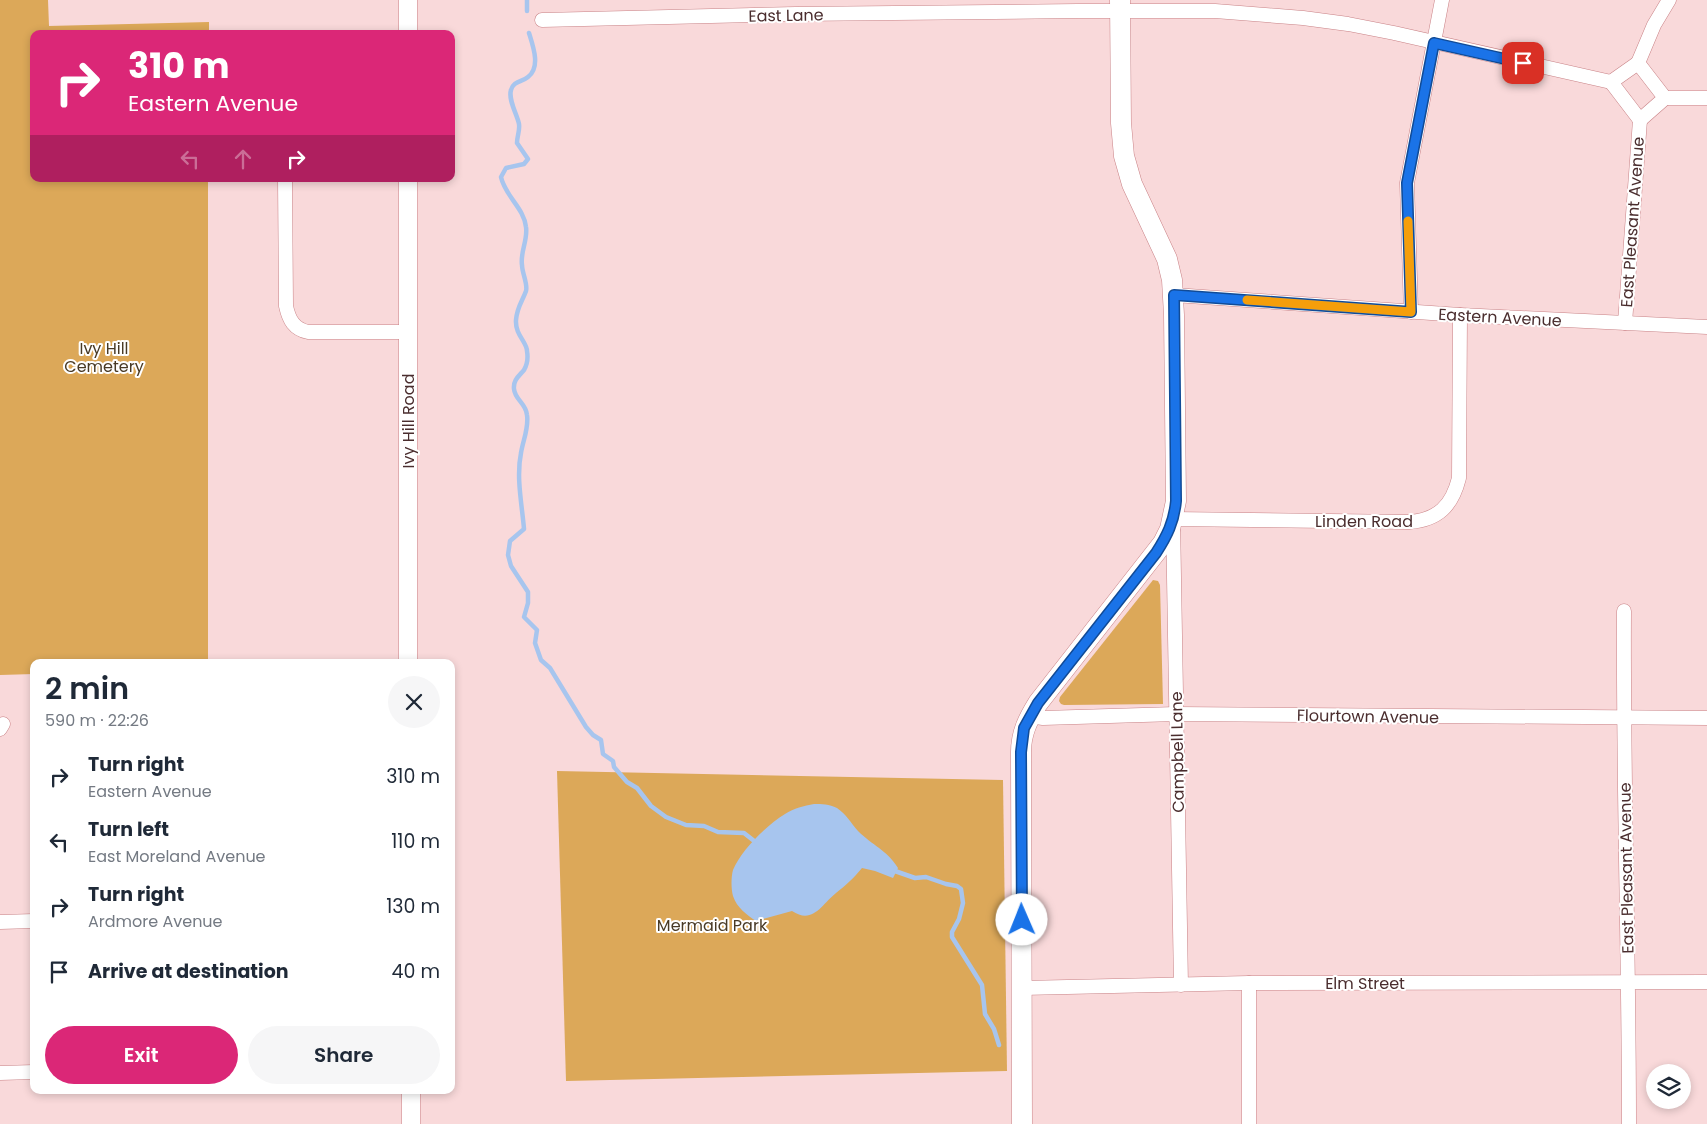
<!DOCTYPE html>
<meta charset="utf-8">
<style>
:root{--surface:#fff;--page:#f6f6f7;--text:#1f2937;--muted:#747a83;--accent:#db2777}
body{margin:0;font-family:Poppins,sans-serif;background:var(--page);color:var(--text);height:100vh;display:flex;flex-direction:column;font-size:19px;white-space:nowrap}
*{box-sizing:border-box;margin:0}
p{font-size:16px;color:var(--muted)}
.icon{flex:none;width:28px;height:28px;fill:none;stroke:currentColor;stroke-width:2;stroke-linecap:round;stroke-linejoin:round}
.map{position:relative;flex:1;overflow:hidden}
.details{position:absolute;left:30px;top:659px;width:425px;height:435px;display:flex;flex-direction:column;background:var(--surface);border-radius:10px;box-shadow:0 2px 8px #0003}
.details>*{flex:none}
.banner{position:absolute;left:30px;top:30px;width:425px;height:152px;border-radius:10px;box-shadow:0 2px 8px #0003;background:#db2777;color:#fff;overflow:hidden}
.buttons{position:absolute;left:1646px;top:1064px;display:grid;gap:10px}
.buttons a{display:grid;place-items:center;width:45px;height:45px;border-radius:50%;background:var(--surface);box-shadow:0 2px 8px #0003;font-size:25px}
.pin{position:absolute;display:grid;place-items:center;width:42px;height:42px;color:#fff;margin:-21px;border-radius:10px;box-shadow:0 2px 8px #0006}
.me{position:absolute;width:55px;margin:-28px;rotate:359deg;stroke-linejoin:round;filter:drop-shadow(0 0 4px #0008)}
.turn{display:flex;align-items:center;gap:18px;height:105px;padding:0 15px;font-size:22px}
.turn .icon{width:65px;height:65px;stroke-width:2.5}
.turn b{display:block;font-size:35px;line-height:42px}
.lanes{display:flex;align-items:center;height:48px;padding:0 15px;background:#0003;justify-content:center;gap:25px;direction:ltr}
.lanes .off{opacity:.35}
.round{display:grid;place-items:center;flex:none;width:52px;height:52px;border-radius:26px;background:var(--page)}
.overview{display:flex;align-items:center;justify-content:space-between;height:85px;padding:0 15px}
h1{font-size:30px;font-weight:600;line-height:38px}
.button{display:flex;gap:10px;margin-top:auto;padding:10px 15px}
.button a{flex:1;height:58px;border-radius:30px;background:var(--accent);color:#fff;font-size:20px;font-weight:600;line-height:58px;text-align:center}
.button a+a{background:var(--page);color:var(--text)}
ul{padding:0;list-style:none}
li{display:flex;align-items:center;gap:15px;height:65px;padding:0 15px}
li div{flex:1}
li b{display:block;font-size:19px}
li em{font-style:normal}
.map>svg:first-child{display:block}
.green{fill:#dca859}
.water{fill:#a7c5ee}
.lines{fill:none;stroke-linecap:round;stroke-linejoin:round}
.stream{stroke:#a7c5ee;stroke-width:4.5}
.minor-casing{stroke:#c98286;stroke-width:15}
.tertiary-casing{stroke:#c98286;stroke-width:19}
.secondary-casing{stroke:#c98286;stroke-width:21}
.minor{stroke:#fff;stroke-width:14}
.tertiary{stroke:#fff;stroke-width:18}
.secondary{stroke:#fff;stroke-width:20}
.route-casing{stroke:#114b97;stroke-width:12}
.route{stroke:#1a73e8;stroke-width:9}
.slow{stroke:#f59e0b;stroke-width:9}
.labels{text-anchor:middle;stroke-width:4;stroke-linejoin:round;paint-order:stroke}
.street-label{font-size:16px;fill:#4a2d2e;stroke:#fff}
.park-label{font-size:16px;fill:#493a25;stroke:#fff}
</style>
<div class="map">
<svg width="1707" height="1124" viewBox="0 0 1707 1124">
<rect width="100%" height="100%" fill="#f9d9da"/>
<!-- green -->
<g class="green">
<polygon points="0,0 48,0 49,26 209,22 209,34 34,34 34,179 208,179 208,662 34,662 34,674 0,675"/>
<polygon points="1153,580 1158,581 1160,585 1163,704 1064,705 1061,704 1059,701 1060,697"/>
<polygon points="557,771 1003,780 1007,1071 566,1081"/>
</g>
<!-- water -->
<path class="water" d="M814,804C822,804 829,804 837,808C846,814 851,823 858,831C873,846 886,849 898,868L893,878L875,871L862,868C854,878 846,885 836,893C822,904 813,925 792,911L756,921C747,915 737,908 733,896C731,889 731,877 733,870C741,850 767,825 785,814C794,808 804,806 814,804Z"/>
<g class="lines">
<!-- stream -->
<g class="stream">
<polyline points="527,11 527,0"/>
<path d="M529,33C533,46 541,67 528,77C522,82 513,81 511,90C508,100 517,114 519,124C520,131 517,136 517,143L528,159L524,164L506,168L501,177C505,196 524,208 526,227C528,240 520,252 522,265C522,273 528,284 526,291C522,302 517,307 516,320C515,335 527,342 527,351C528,357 527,365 524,370C519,376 513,380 514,389C515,400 526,403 527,415C529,428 523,440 521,453C516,477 522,505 524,529L510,541L508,555L511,566L528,592V603L524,617L537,630L535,643L541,660L550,668L586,727L593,735L601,740L603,754L613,761L614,767L627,782L637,788L651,806L666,817L686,825L704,826L718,832L744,833L758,844"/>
<polyline points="892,870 915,878 926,877 946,884 957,886 961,889 963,903 959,919 952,932 952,937 982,985 985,1014 994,1029 999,1045"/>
</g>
<defs>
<g id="minor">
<polyline points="542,20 796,14 1078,11 1215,11 1303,18 1348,24 1394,33 1611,82"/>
<polygon points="1638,63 1665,98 1640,120 1611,82"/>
<polyline points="1638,63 1654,25 1669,0"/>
<polyline points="1665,98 1707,98"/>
<path d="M285,179L286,306C289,320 294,329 308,332H407"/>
<polyline points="1174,295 1460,315 1707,327"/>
<polyline points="1411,312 1407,183 1442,0"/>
<polyline points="1625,323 1640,120"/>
<path d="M1624,611C1623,782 1629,953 1629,1124"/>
<polyline points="1029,716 1043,718 1176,714 1707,718"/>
<polyline points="0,729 3,724"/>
<polyline points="0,922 34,921"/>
<path d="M1181,985L1173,519L1409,522C1438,520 1452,506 1459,478L1460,315"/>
<polyline points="1022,988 1249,983 1707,982"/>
<polyline points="0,1073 34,1072"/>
<polyline points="1249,1124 1249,983"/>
</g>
<g id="tertiary">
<polyline points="408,34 408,0"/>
<polyline points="408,179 408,662"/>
<polyline points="411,1124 411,1090"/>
</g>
<path id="secondary" d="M1022,1124L1021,752C1021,733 1028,719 1038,703L1163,543L1170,529L1176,501L1174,315L1172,280L1167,259L1132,184L1124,156L1121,123L1120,0"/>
</defs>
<!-- minor casing -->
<use href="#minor" class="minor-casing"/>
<!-- tertiary casing -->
<use href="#tertiary" class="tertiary-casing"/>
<!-- secondary casing -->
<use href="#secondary" class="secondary-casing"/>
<!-- minor -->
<use href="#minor" class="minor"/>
<!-- tertiary -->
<use href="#tertiary" class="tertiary"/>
<!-- secondary -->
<use href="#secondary" class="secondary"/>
</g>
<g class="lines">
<defs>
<path id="route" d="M1022,920L1021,752L1024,728L1038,703L1156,553C1167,536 1174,522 1176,501L1174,295L1411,312L1407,183L1434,43L1523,63"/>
</defs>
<!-- route casing -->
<use href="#route" class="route-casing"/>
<!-- route -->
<use href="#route" class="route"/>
<!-- slow -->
<polyline class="slow" points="1247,300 1411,312 1408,221"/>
</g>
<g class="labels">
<!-- street labels -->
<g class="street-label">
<text transform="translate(786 15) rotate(-1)" y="6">East Lane</text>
<text transform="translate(1632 222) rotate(-86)" y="6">East Pleasant Avenue</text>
<text transform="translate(1500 317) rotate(3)" y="6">Eastern Avenue</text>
<text transform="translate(408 421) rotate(-90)" y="6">Ivy Hill Road</text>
<text x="1364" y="527">Linden Road</text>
<text transform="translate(1368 716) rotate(1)" y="6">Flourtown Avenue</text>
<text transform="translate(1177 752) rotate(-91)" y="6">Campbell Lane</text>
<text transform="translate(1626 868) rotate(-91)" y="6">East Pleasant Avenue</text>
<text x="1365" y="989">Elm Street</text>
</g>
<!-- park labels -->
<g class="park-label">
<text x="104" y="354">Ivy Hill<tspan x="104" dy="18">Cemetery</tspan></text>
<text x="712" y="931">Mermaid Park</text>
</g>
</g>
</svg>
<div class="buttons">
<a><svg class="icon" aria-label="layers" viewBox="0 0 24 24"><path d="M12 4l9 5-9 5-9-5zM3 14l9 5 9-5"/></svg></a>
</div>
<div class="pin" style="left:1523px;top:63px;background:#d93025"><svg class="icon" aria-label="arrive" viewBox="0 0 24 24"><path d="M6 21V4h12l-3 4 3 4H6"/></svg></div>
<svg class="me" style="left:1022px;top:920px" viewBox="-20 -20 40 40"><circle r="19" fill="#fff"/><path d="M0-13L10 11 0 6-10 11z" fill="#1a73e8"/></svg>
<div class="banner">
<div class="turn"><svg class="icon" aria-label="right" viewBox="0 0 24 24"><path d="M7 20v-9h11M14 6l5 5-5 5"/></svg><div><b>310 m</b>Eastern Avenue</div></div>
<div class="lanes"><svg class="icon off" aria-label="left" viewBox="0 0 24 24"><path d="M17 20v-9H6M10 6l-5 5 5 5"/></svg><svg class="icon off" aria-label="ahead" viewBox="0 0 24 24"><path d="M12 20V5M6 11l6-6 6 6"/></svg><svg class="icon" aria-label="right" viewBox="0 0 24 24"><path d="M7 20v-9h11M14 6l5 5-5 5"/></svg></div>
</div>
<section class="details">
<div class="overview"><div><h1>2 min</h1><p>590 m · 22:26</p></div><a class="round"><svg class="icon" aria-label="close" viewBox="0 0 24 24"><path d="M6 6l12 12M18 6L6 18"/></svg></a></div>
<ul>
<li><svg class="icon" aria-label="right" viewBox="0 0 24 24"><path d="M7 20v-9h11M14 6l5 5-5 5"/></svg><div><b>Turn right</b><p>Eastern Avenue</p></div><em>310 m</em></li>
<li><svg class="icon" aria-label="left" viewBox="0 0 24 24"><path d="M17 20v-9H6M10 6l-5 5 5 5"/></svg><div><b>Turn left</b><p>East Moreland Avenue</p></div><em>110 m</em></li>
<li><svg class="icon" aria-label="right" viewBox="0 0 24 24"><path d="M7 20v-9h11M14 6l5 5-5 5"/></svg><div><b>Turn right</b><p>Ardmore Avenue</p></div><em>130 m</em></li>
<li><svg class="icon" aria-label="arrive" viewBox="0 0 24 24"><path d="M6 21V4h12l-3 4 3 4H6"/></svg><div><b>Arrive at destination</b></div><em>40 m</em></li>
</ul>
<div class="button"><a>Exit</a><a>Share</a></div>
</section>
</div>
